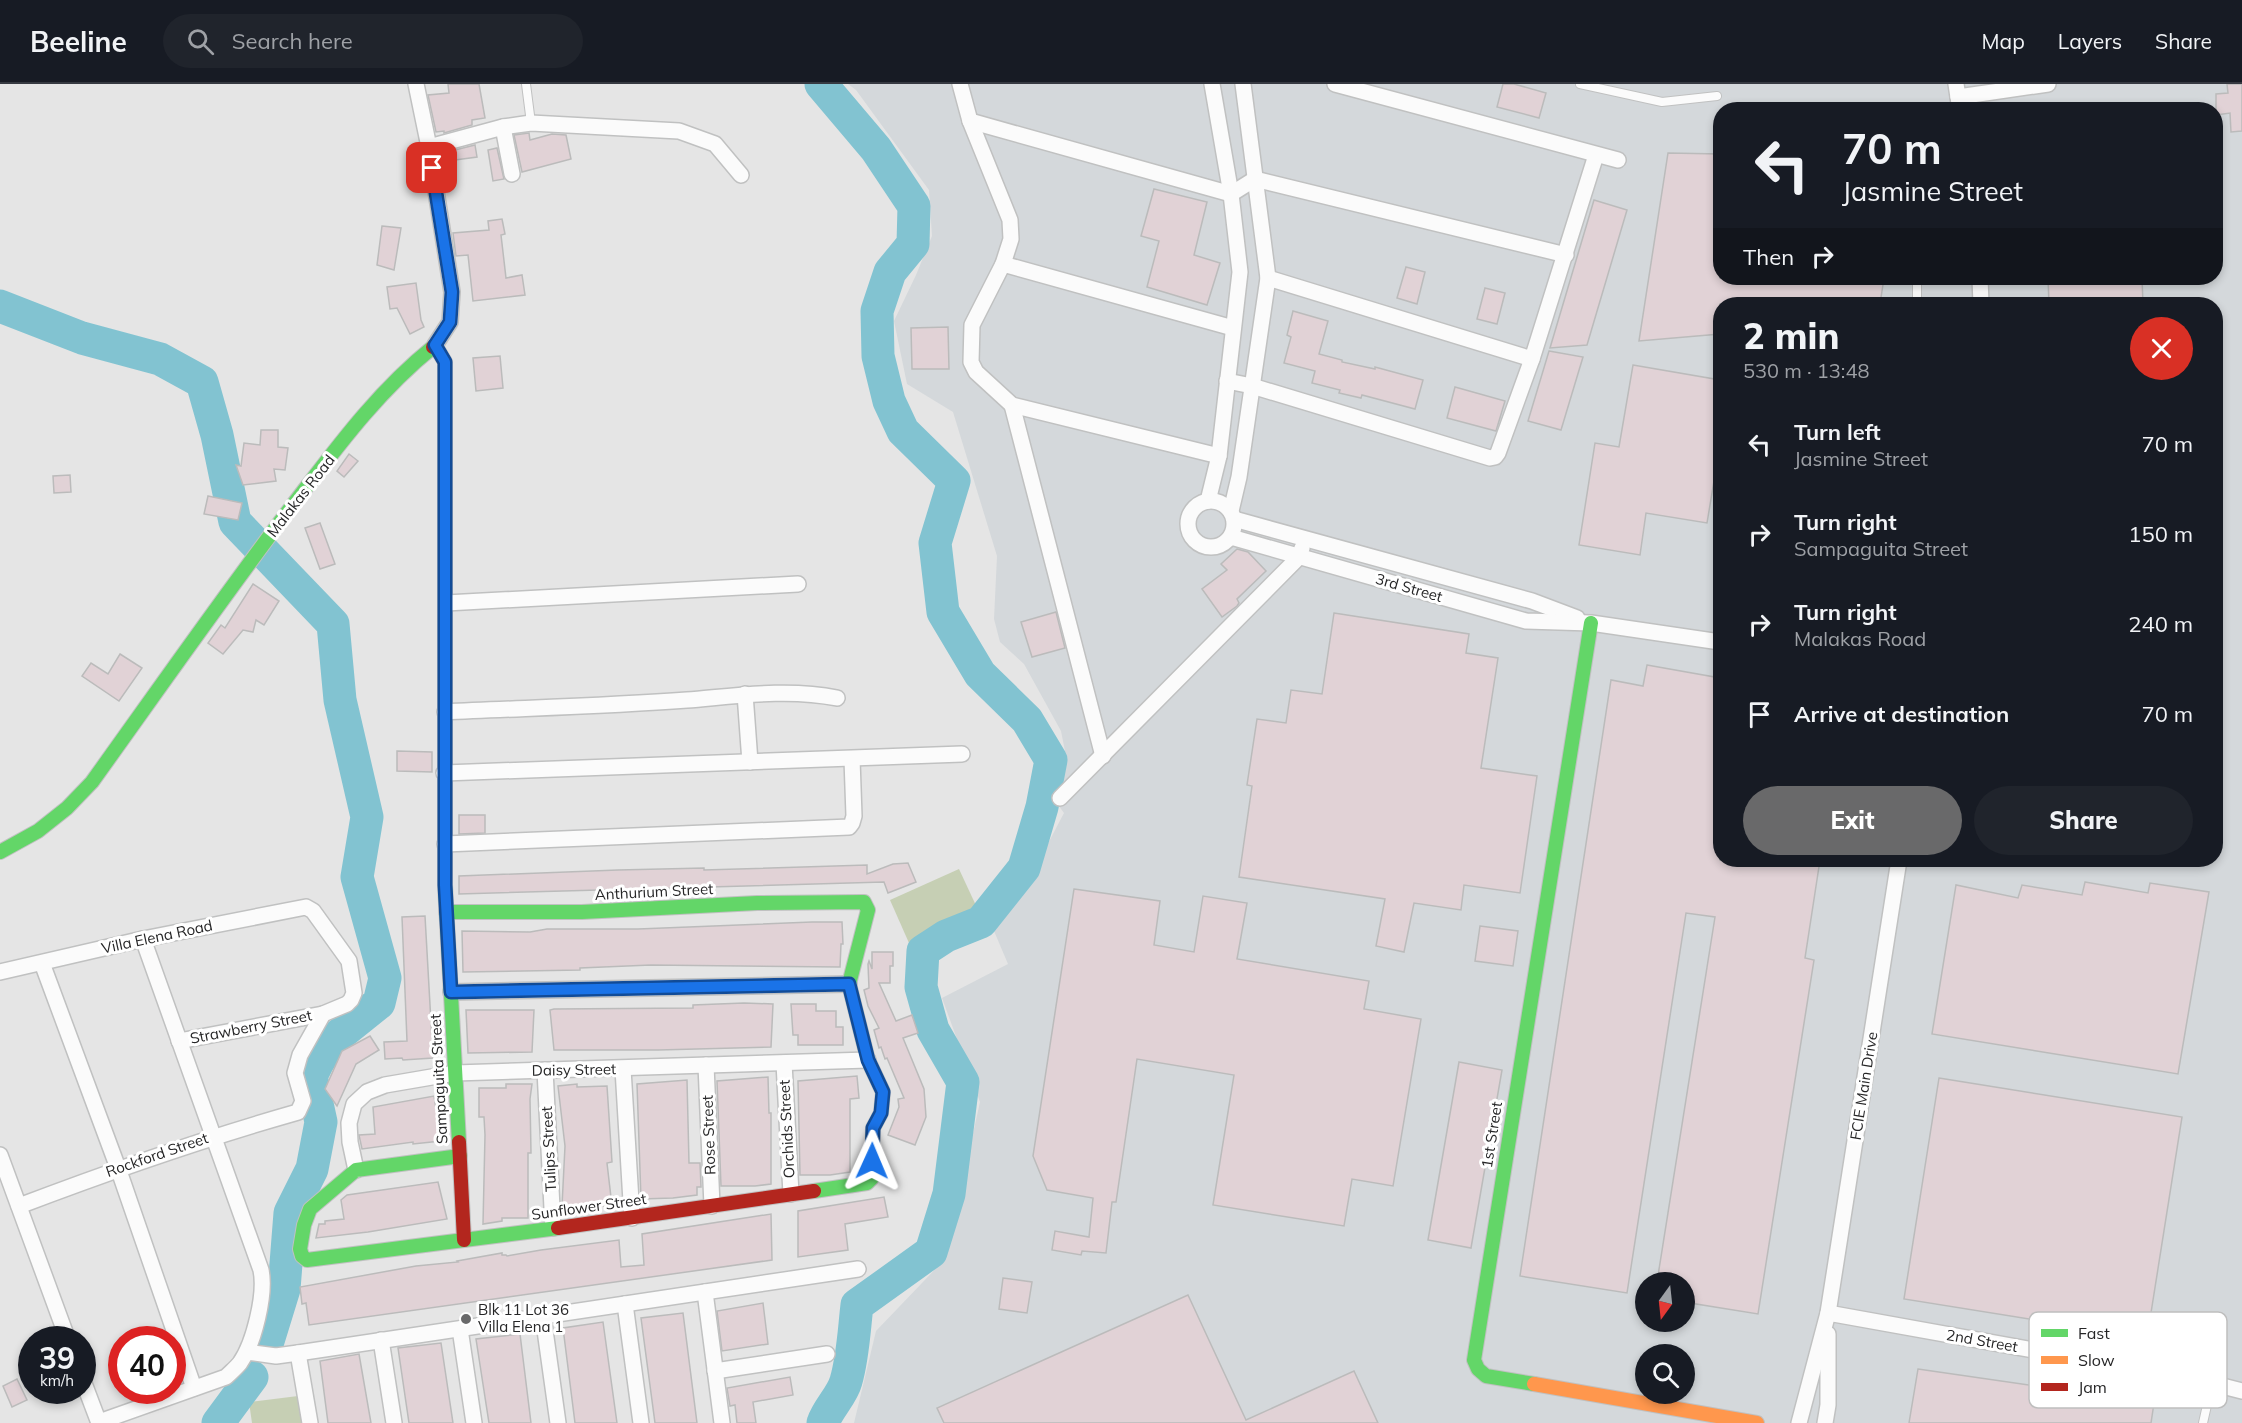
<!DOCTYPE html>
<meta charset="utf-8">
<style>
:root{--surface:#171b24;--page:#20242c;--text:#f1f3f6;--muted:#9ea1a6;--line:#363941;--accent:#69696a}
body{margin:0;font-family:Mulish,sans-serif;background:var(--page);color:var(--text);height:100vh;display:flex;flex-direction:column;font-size:22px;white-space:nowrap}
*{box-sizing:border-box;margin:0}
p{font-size:20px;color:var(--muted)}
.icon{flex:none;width:33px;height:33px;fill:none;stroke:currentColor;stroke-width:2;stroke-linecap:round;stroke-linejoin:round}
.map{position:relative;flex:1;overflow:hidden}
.drawer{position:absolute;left:1713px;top:213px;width:510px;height:570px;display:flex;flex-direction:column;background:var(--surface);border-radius:24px;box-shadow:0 3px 9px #0003}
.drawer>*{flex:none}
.top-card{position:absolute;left:1713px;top:18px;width:510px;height:183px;border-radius:24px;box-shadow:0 3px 9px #0003;background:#171b24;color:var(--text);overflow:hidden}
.needle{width:39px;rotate:195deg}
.fabs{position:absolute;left:1635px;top:1188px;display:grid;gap:12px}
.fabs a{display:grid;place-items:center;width:60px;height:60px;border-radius:50%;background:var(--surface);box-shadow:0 3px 9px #0003;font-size:30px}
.speed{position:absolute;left:18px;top:1242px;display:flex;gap:12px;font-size:30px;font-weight:700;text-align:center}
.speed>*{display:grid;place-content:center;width:78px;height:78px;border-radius:50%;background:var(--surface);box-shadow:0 3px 9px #0003;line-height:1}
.speed small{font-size:15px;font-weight:400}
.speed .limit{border:9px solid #d22;background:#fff;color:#111}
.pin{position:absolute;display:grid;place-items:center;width:51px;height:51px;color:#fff;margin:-26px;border-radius:12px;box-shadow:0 3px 9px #0006}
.me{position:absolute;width:66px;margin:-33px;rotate:1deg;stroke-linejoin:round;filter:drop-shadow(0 0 4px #0008)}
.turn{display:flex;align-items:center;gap:21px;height:126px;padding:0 30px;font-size:27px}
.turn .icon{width:78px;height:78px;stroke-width:2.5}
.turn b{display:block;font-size:42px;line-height:51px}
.then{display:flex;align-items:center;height:57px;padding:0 30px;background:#0003;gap:12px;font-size:22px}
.round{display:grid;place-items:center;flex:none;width:63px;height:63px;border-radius:32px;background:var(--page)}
.headline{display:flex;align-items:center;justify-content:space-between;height:102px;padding:0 30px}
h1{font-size:36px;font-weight:800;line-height:45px}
.primary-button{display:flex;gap:12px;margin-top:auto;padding:12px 30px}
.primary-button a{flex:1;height:69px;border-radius:36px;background:var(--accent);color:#fff;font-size:24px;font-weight:800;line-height:69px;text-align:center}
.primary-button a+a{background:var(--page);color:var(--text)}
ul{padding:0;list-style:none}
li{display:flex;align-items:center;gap:18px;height:90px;padding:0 30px}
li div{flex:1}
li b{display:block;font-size:22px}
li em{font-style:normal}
header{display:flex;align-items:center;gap:36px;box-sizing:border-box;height:84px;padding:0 30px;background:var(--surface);border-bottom:2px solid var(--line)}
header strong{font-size:28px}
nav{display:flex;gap:33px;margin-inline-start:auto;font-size:21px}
.search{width:420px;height:54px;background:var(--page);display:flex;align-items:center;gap:15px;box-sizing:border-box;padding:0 21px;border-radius:33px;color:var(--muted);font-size:22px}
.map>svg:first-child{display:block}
.built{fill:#d4d8db;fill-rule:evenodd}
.green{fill:#c6cfb4}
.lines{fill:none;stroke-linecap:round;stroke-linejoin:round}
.river{stroke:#82c3d1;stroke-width:33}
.building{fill:#e1d2d6;stroke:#bbb;stroke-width:1.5}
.lane-casing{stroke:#c0c1c1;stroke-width:10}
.street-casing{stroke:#c0c1c1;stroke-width:18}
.fast-casing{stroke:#c0c1c1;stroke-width:16}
.slow-casing{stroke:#c0c1c1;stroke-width:16}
.jam-casing{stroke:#c0c1c1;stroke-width:16}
.lane{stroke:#fbfbfb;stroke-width:8}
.street{stroke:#fbfbfb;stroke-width:15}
.fast{stroke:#63d668;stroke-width:14}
.slow{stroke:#ff974d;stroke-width:14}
.jam{stroke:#b3261e;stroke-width:14}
.route-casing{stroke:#114b97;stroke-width:15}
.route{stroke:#1a73e8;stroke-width:10}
.poi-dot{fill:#69696a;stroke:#fff;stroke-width:2}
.labels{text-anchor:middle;stroke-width:6;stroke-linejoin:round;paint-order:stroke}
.street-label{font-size:15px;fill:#262627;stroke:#fff}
.poi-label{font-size:15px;fill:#262627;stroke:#fff;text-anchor:start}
.key{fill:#fff;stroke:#bebebe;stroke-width:1.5}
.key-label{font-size:16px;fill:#262627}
</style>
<header>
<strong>Beeline</strong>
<div class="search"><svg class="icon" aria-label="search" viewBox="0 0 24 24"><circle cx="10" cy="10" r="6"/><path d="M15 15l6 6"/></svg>Search here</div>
<nav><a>Map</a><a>Layers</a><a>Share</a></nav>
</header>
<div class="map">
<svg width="2242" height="1339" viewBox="0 0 2242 1339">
<rect width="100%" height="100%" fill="#e5e5e5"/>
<!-- built -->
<path class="built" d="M848,0H2242V1339H854L876,1247L945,1175L980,1018L942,914L1008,880L991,840L1033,788L1064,729L1053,714L1062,691L1066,672L1061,647L1024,580L1000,558L994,535L997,472L953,328L907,300L894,237L916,191L932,152L929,106L856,6ZM1720,26H2216V194H1720ZM1720,220H2216V776H1720ZM1646,1198H1684V1238H1646ZM1646,1270H1684V1310H1646Z"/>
<!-- green -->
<g class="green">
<polygon points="959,785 979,828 909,859 890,816"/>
<polygon points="298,1312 302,1339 252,1339 249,1318"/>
</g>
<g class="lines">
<!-- river -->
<g class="river">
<path d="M821,0L876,65L914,122L913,160L890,188L877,227L878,272L889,317L903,347L954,397L935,459L943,528L980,590L1027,636L1051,676L1042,723L1024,784L981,838L946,852L923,867L921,903L933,946L963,998L949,1110L931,1168L857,1221C854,1247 853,1273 846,1297C842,1312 828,1324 823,1339"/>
<polyline points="0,222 82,254 160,275 202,298 217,351 235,438 333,540 340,616 367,733 357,793 385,894 379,919 334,955 318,978 311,992 321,1038 312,1085 290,1129 284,1205 268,1257"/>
<polyline points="218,1339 252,1293"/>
</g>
</g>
<!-- building -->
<g class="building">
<polygon points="448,0 479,0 485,34 472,36 472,41 444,49 444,47 436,48 428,11 449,9"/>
<polygon points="1503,0 1514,0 1546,9 1539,34 1497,23"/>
<polygon points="2227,0 2242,0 2242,47 2231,48 2230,29 2216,31 2216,10 2228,9"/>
<polygon points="529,49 530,56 552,50 566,51 571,75 522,88 514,51"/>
<polygon points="475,61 477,73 448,77 447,68"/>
<polygon points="497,64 504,95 493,97 488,66"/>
<polygon points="1668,69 1720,70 1720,194 1884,194 1880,220 1720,220 1720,250 1639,257"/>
<polygon points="1154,105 1207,118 1194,171 1220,179 1207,221 1147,203 1159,157 1141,152"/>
<polygon points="1594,116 1627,126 1587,261 1550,264"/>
<polygon points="502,135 505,150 501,151 506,194 522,191 525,211 473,217 468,171 456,172 453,149 489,146 488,137"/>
<polygon points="382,142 401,144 394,186 377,181"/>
<polygon points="1406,183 1425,188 1417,220 1397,214"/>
<polygon points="2048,194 2142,194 2143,220 2049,220"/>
<polygon points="416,199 421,236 424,243 410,250 397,224 390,225 387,203"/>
<polygon points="1485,204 1505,209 1497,240 1477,235"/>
<polygon points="1293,227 1328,237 1319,270 1342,276 1342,278 1375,285 1375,283 1423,296 1415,325 1362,311 1361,314 1339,309 1340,306 1312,299 1315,287 1284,279 1291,253 1287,251"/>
<polygon points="948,243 949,285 912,285 911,244"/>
<polygon points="1549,267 1583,273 1561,346 1528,337"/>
<polygon points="500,272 503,304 476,307 473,274"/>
<polygon points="1633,281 1720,296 1720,361 1707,439 1646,429 1640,471 1579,461 1595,359 1619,363"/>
<polygon points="1455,303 1505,317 1496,347 1447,334"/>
<polygon points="261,346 278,346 278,363 288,364 285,386 274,385 276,397 243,401 236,381 241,382 244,359 260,361"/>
<polygon points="349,370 358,377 344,393 337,387"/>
<polygon points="70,391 71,408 54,409 53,392"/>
<polygon points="208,412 242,419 238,436 204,430"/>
<polygon points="320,439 335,480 320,485 305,444"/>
<polygon points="1237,465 1248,468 1266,487 1237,515 1239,519 1237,522 1222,533 1202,505 1227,486 1221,480"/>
<polygon points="253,500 279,517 264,541 256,536 253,548 243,546 223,570 208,559 221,541 225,544"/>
<polygon points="1056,528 1065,564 1032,573 1021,538"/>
<polygon points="1334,529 1469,550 1466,569 1498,574 1481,684 1537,692 1520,809 1464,801 1461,826 1414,819 1404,868 1376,862 1385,815 1239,793 1252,702 1247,701 1257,635 1286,639 1291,606 1322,610"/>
<polygon points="120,570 142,584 119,617 82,592 91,579 108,590"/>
<polygon points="1647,581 1720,594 1720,776 1820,776 1805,874 1814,876 1758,1230 1684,1218 1684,1198 1657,1198 1715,833 1686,829 1627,1209 1520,1192 1611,596 1643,602"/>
<polygon points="397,667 432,668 432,688 397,687"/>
<polygon points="459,731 485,731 485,749 459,750"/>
<polygon points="908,779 916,798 888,809 884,798 459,810 459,792 618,786 704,784 704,786 867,781 867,790 893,780"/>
<polygon points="2085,798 2148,809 2150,799 2209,808 2178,990 1932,950 1956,801 2018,814 2022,801 2082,811"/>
<polygon points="1074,805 1160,817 1154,861 1194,868 1203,812 1247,819 1237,875 1369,897 1364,925 1421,935 1393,1102 1352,1095 1344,1142 1213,1121 1234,991 1137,975 1116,1118 1112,1118 1106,1169 1082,1167 1081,1171 1052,1166 1055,1147 1089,1153 1093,1114 1047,1106 1033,1072"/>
<polygon points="425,832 433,974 403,976 402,974 385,975 384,958 407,957 402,833"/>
<polygon points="812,838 842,838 843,860 841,860 840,883 651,881 580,884 580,886 463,888 462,847 530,848 547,845 638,845"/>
<polygon points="1480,842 1518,847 1513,882 1475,877"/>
<polygon points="872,868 893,868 893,882 890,882 890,899 879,899 896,937 912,931 918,949 903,954 924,1005 926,1033 915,1061 888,1051 899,1023 898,1015 904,1014 887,974 885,975 881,963 879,964 874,946 879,944 868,922 864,906 869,904 868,880 869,877 872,885"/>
<polygon points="744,919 773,920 771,963 658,966 554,966 550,926 554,925 693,924 693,921"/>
<polygon points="791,920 816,920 816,927 836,927 836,943 843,943 843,961 798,961 798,951 793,951"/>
<polygon points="466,926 534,926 532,968 468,969"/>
<polygon points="370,952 379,966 356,980 337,1022 325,1005 342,967"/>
<polygon points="1459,978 1502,986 1471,1164 1428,1156"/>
<polygon points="857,992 859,1014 850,1015 850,1088 830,1091 800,1091 798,997"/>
<polygon points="768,993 769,1029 771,1029 771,1100 755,1102 721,1102 717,997"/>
<polygon points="1939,994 2182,1033 2147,1254 1904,1215"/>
<polygon points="687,996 689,1079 700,1079 701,1103 697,1103 697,1111 673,1114 641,1115 637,1000"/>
<polygon points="506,1000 532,1000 530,1015 531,1069 528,1069 528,1134 502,1134 502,1137 483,1140 485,1051 484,1033 479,1033 479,1004 506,1004"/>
<polygon points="577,1000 577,1003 607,1002 612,1078 607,1079 612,1122 562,1122 565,1062 558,1002"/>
<polygon points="434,1012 441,1057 413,1060 413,1058 362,1065 359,1051 375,1050 373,1023"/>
<polygon points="438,1098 447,1135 368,1148 316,1154 319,1140 325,1140 325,1137 344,1135 341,1116 347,1111"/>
<polygon points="884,1113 888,1133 845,1140 848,1166 798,1173 798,1127"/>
<polygon points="771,1130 772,1176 309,1241 306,1219 302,1220 300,1203 416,1182 458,1178 457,1177 502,1169 502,1171 506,1171 507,1172 541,1166 619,1156 621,1183 644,1181 642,1150"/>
<polygon points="1003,1194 1032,1198 1027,1229 999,1225"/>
<polygon points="1188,1211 1246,1336 1354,1287 1378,1339 944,1339 937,1324"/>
<polygon points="763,1219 768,1260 722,1267 717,1227"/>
<polygon points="683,1229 697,1339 655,1339 641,1234"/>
<polygon points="603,1238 617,1339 575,1339 563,1244"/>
<polygon points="520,1250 531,1339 489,1339 476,1255"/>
<polygon points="441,1259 453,1339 409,1339 398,1264"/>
<polygon points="359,1270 371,1339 328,1339 320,1277"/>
<polygon points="1918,1285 2154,1319 2151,1339 1909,1339"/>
<polygon points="790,1293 793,1311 753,1318 756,1339 737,1339 735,1321 730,1322 727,1304"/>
<polygon points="17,1295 27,1316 12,1323 3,1302"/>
</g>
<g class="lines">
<defs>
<g id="lane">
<polyline points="526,0 531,39"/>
<polyline points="1580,0 1662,18 1717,12"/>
<polyline points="1917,194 1917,220"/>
<polyline points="2203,1339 2212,1299"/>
</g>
<g id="street">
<polyline points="416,0 429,63 452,208 450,238 435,261"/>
<polyline points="960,0 970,37 1010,136 1011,155 1003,180 972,241 971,278 976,288 1012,321 1219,372"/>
<polyline points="1335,0 1618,76"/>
<polyline points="1956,0 1960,26"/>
<polyline points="1958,13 2048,0"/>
<polyline points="970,37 1231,110 1255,95 1566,171"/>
<polyline points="503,43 512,90"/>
<polyline points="429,63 503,43 531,39 679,47 715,60 741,91"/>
<polyline points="1003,180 1233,244"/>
<polyline points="1268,194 1532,275"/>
<polyline points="1980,194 1981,220"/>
<polyline points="1227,297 1252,302 1490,374 1495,373 1498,369 1532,275 1596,71"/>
<polyline points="1012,321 1103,672"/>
<circle cx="1211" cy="440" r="23"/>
<polyline points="1208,417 1219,372 1240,188 1231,110 1212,0"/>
<polyline points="1231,427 1239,393 1268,194 1243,0"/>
<polyline points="1234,435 1532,517 1577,534"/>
<polyline points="1231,453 1526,537 1591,539 1720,558"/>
<polyline points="446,519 798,500"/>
<polyline points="745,610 750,678"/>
<path d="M445,628C526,624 607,622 687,616C736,612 788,604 837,614"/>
<polyline points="444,689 962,670"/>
<polyline points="1060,714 1299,473 1302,464"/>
<polyline points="445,760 849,743 852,739 854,732 852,675"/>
<polyline points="42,879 118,1084 194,1304"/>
<path d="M0,888L143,855L306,823L313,827L349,877L354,909L351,916L347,920L323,930L300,971L295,989L303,1017L298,1028C203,1055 111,1087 19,1122"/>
<polyline points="451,908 849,900"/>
<polyline points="179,957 323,930"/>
<polyline points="784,979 791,1110"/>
<polyline points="706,981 712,1122"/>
<polyline points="623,985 632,1134"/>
<polyline points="545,986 553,1144"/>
<polyline points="0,1071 68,1256"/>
<polyline points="356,1086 350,1058 349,1039 354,1020 367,1008 385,1001 455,989 868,976"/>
<polyline points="705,1208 722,1339"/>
<polyline points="625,1220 641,1339"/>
<polyline points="1828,1229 2199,1296 2242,1307"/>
<polyline points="543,1232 558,1339"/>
<polyline points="460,1245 474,1339"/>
<polyline points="381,1256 394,1339"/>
<polyline points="247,1268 276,1272 298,1269 858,1185"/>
<polyline points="298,1269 310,1339"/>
<polyline points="715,1287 827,1270"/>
<polyline points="82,1294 99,1339"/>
<path d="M99,1338L226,1293C231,1288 236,1284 240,1279C254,1259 266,1210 261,1186L143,855"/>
<polyline points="1799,1339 1828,1229 1899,776"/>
<polyline points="1825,1339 1828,1321 1828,1250"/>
</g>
<g id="fast">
<polyline points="445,496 445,801 459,1058"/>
<path d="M0,768L38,747L67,724L92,698C158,606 223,513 292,422C335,366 377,308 433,263"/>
<polyline points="446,828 582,828 757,819 864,818 868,826 849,900 868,976 883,1008 881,1029 873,1044 872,1094 867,1099 814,1107"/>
<polyline points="460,1072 356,1086 310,1125 304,1141 300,1165 302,1172 307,1176 558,1144"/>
<polyline points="1534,1300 1486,1292 1478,1285 1474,1276 1591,539"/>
</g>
<polyline id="slow" points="1534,1300 1757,1339"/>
<g id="jam">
<polyline points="433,263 435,261 445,278 445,496"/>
<polyline points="459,1058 464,1156"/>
<polyline points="558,1144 814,1107"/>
</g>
</defs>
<!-- lane casing -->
<use href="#lane" class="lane-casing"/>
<!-- street casing -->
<use href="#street" class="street-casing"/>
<!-- fast casing -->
<use href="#fast" class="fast-casing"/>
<!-- slow casing -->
<use href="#slow" class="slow-casing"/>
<!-- jam casing -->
<use href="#jam" class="jam-casing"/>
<!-- lane -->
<use href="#lane" class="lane"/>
<!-- street -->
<use href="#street" class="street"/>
<!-- fast -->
<use href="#fast" class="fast"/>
<!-- slow -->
<use href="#slow" class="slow"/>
<!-- jam -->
<use href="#jam" class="jam"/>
</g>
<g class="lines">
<defs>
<polyline id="route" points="432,84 452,208 450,238 435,261 445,278 445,801 451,908 849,900 868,976 883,1008 881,1029 873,1044 872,1077"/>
</defs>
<!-- route casing -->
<use href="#route" class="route-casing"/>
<!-- route -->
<use href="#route" class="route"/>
</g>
<!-- markers -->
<circle class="poi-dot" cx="466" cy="1235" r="6"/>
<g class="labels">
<!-- street labels -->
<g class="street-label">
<text transform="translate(301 412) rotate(-52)" y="5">Malakas Road</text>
<text transform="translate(1409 504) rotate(16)" y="5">3rd Street</text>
<text transform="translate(654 808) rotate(-3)" y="5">Anthurium Street</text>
<text transform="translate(157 853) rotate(-12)" y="5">Villa Elena Road</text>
<text transform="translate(251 943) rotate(-11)" y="5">Strawberry Street</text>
<text transform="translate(574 986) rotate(-1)" y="5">Daisy Street</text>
<text transform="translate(439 995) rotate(-93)" y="5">Sampaguita Street</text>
<text transform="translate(1864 1002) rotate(-81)" y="5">FCIE Main Drive</text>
<text transform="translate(787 1045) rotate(-93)" y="5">Orchids Street</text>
<text transform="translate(709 1051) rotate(-92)" y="5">Rose Street</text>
<text transform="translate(1492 1051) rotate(-81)" y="5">1st Street</text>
<text transform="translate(549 1065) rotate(-93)" y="5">Tulips Street</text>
<text transform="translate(157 1071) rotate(-19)" y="5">Rockford Street</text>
<text transform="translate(589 1123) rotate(-8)" y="5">Sunflower Street</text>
<text transform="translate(1982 1257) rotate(10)" y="5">2nd Street</text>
</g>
<!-- poi labels -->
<g class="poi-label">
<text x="478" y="1231">Blk 11 Lot 36<tspan x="478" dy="17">Villa Elena 1</tspan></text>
</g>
</g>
<!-- legend -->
<rect x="2029" y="1228" width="198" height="96" rx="9" class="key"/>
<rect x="2041" y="1245" width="27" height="8" fill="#63d668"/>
<rect x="2041" y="1272" width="27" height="8" fill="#ff974d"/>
<rect x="2041" y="1299" width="27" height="8" fill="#b3261e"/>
<g class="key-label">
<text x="2078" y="1255">Fast</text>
<text x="2078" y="1282">Slow</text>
<text x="2078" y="1309">Jam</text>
</g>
</svg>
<div class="fabs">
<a><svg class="needle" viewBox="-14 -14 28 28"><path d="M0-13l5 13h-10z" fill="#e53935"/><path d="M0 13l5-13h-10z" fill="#9ea1a6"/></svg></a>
<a><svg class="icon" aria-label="search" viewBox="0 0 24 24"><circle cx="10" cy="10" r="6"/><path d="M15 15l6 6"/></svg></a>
</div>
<div class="speed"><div>39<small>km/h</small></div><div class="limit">40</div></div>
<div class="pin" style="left:432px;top:84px;background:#d93025"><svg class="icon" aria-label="arrive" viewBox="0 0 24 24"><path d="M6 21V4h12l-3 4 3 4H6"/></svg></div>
<svg class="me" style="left:872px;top:1077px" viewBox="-20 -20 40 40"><path d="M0-17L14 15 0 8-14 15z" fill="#1a73e8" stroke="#fff" stroke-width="4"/></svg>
<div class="top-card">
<div class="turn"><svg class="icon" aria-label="left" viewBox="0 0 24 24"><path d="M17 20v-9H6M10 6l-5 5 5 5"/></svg><div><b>70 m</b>Jasmine Street</div></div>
<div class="then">Then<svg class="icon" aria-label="right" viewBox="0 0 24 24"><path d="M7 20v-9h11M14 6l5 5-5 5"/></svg></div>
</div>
<section class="drawer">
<div class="headline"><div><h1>2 min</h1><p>530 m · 13:48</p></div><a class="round" style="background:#d93025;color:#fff"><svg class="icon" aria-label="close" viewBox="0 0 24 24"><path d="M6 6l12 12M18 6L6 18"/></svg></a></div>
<ul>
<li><svg class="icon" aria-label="left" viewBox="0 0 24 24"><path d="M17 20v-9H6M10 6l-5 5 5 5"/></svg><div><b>Turn left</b><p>Jasmine Street</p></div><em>70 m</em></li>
<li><svg class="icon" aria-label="right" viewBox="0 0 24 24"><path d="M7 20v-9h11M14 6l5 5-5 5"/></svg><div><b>Turn right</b><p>Sampaguita Street</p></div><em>150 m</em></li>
<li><svg class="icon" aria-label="right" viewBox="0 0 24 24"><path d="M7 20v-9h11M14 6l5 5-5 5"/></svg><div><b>Turn right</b><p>Malakas Road</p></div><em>240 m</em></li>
<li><svg class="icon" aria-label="arrive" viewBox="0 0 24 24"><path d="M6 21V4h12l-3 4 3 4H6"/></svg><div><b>Arrive at destination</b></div><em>70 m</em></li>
</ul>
<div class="primary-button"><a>Exit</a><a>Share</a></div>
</section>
</div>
